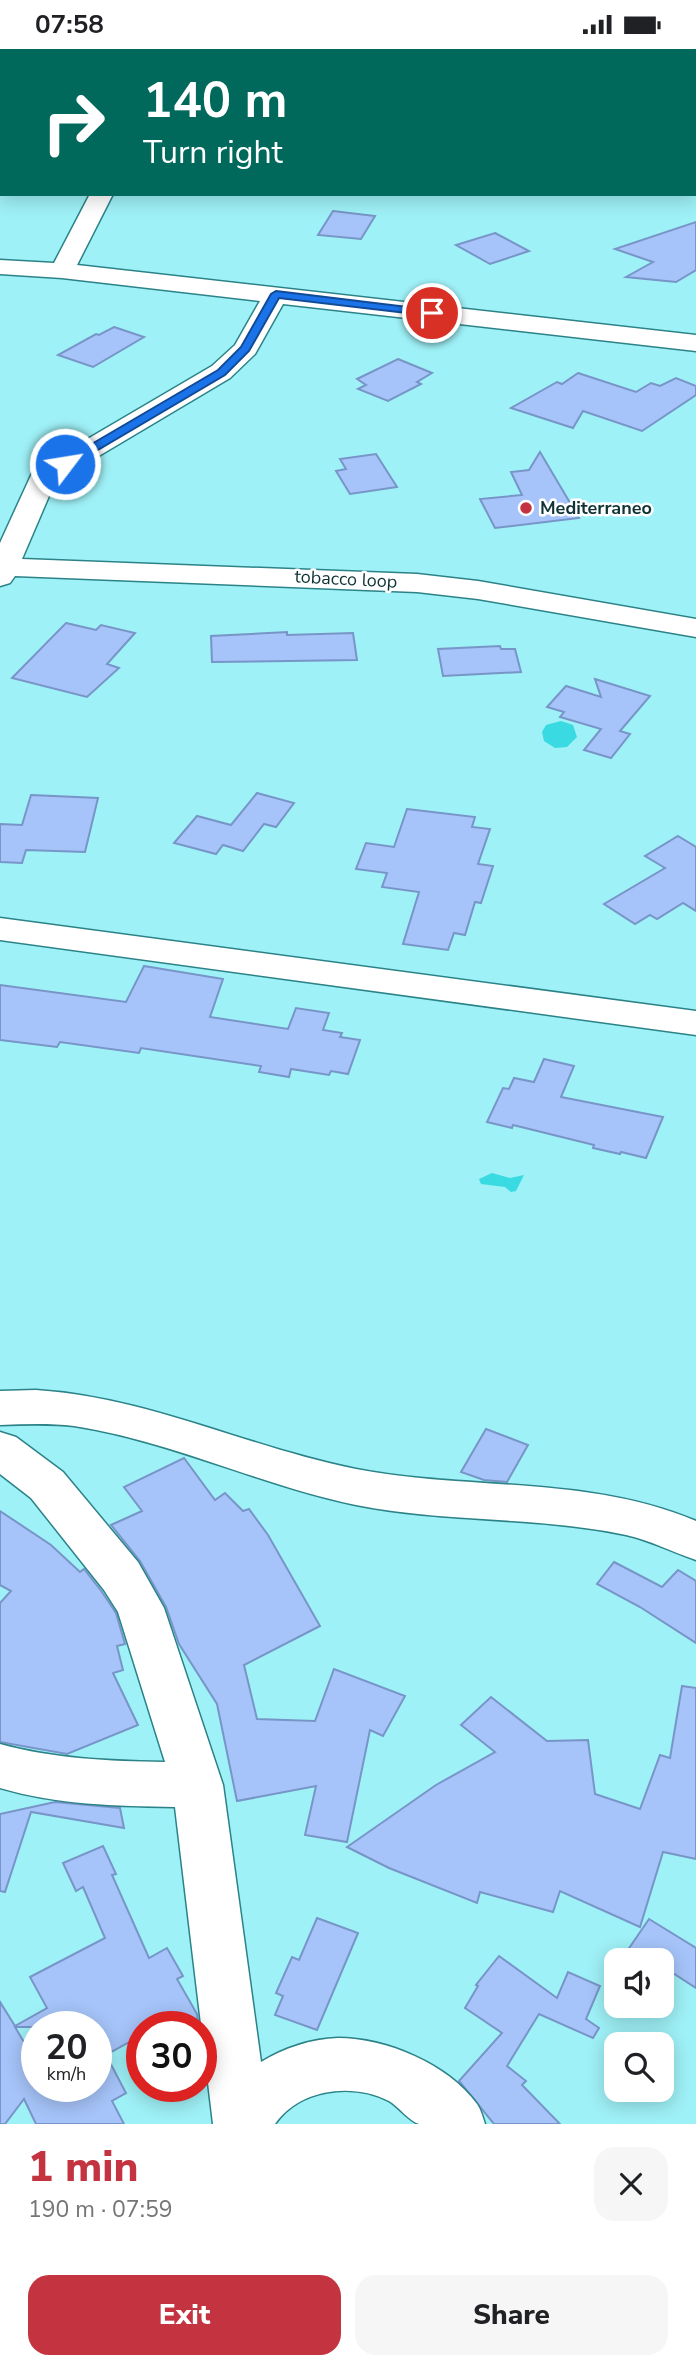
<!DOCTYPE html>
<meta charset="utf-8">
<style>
:root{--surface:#fff;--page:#f6f6f6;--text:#202124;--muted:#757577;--accent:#c43440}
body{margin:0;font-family:"Nunito Sans",sans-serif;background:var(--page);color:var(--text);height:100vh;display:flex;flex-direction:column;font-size:26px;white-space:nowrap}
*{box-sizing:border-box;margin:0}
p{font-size:23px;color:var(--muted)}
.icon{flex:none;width:38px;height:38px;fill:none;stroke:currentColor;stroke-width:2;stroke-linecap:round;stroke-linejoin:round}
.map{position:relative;height:2075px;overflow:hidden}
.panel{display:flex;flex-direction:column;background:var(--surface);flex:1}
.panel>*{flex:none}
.hud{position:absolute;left:0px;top:0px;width:696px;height:147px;box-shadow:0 4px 18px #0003;background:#00695c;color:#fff;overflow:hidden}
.buttons{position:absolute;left:604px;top:1899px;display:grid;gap:14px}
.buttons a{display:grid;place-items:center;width:70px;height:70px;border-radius:14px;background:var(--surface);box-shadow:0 4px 18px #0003;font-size:35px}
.speed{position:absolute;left:21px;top:1962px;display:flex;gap:14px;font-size:35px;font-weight:700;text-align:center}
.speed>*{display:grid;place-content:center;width:91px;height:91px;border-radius:50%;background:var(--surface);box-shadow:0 4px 18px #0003;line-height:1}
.speed small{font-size:18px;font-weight:400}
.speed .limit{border:10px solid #d22;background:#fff;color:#111}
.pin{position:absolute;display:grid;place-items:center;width:60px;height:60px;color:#fff;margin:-30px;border:4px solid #fff;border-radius:50%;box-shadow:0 2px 7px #0007}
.me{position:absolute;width:77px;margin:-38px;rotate:59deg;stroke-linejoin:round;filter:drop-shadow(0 0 5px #0008)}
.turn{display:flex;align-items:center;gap:24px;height:147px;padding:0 28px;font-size:32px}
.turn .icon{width:91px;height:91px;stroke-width:2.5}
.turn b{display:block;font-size:49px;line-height:60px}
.round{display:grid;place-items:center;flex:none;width:74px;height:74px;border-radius:21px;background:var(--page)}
.head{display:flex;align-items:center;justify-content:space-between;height:119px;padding:0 28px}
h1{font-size:42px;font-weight:800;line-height:52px;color:var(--accent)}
.action{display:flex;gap:14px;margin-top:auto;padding:14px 28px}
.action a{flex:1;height:80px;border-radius:21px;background:var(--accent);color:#fff;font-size:28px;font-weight:800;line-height:80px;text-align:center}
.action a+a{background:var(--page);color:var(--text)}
.status{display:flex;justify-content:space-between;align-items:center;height:49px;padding:0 35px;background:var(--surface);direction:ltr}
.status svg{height:19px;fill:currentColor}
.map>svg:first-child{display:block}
.water{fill:#3adae3}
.building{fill:#a6c4f9;stroke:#7895c7;stroke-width:2;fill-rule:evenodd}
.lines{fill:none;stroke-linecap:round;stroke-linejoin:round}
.minor-casing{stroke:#2b8388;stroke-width:3}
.minor{fill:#fff;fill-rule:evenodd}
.route{fill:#1a73e8;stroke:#114b97;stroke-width:2}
.poi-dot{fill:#c43440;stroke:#fff;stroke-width:2.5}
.labels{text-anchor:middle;stroke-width:5;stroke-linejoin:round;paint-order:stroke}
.far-poi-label{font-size:18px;font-weight:bold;fill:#103436;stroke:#fff;text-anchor:start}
.far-street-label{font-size:18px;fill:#103436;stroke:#fff}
</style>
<div class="status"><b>07:58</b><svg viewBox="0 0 49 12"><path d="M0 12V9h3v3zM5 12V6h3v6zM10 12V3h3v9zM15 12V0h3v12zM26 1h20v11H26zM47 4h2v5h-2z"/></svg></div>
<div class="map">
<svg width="696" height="2075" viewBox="0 0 696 2075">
<rect width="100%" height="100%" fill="#9ef1f7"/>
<!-- water -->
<g class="water">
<polygon points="561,672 573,676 577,688 567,698 555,699 544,692 542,683 546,676"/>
<polygon points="492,1124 510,1129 524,1126 516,1142 511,1143 505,1138 481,1135 479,1130"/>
</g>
<!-- building -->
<g class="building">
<polygon points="333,162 375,167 361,190 318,186"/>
<polygon points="696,173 696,221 676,233 626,228 653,213 615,200"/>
<polygon points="495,184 529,202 490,215 456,196"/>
<polygon points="114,278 144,288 93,318 58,306 96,285 99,286"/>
<polygon points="398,310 432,324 417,333 421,335 388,352 358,340 366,336 357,330"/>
<polygon points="578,324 636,343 651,334 660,337 676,329 696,337 696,346 642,382 583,362 573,379 511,359 557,333 562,335"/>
<polygon points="540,403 579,469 495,479 480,450 522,446 511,423 529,421"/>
<polygon points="376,405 397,438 350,445 336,422 346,420 340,410"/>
<polygon points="66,574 96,581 101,576 135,584 107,615 119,619 87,648 12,629"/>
<polygon points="287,583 287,586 353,584 357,611 212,613 211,587"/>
<polygon points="500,597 501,600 515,600 521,623 443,627 438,600"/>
<polygon points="595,630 650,647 620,682 630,685 611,709 584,701 601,680 560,668 564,663 547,658 566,637 601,648"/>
<polygon points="257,744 294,754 276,778 264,775 243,802 223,796 216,805 174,794 197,767 231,776"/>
<polygon points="31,746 98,749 85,803 26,801 22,814 0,813 0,775 22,776"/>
<polygon points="407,760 475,768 472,778 490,780 478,815 493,817 481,854 475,853 465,886 454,884 448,901 403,895 419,843 382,838 387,824 356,820 366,794 394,798"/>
<polygon points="678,787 696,798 696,862 683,854 657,870 650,866 635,875 604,855 665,819 645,807"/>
<polygon points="144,917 223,930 210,968 288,980 296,959 329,964 323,981 342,984 340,988 360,991 348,1025 331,1022 329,1026 291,1020 289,1028 259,1023 261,1017 141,999 139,1004 60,993 57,998 0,991 0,936 126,953"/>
<polygon points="544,1010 574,1017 561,1048 663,1068 646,1109 621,1103 620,1105 593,1099 594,1096 513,1076 512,1079 487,1073 503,1039 509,1040 514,1029 534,1033"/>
<polygon points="486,1380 528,1396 507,1433 484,1431 461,1423"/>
<polygon points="184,1409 215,1451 225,1444 243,1462 249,1460 268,1486 320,1577 244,1616 257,1670 315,1672 334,1620 405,1647 383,1687 370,1681 347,1793 305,1786 316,1737 237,1752 217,1655 179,1595 166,1558 140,1512 111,1476 142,1462 124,1438"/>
<polygon points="0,1462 51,1496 80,1523 84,1520 102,1543 116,1564 125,1595 117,1597 123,1621 113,1624 138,1676 67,1705 0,1693 0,1554 11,1542 0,1536"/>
<polygon points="614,1513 662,1538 678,1521 696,1532 696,1594 640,1558 597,1535"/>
<polygon points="682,1637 696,1639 696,1810 663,1803 640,1878 560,1842 553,1863 480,1843 477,1854 389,1819 347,1798 436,1736 495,1703 461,1676 491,1648 547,1692 588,1691 595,1745 640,1760 660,1706 670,1709"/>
<polygon points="55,1753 120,1759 124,1779 31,1763 5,1843 0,1842 0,1765"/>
<path d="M103,1797L116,1825L112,1826L149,1909L167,1899L183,1927L177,1930L197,1965L199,1978H142V1986L106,2006L126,2044L112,2052L124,2075H36L24,2050L5,2075H0V1953L15,1977L47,1959L30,1928L105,1889L83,1838L76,1842L63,1814ZM15,1978H96V2037H34L37,2033V2015Z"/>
<polygon points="317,1869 358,1884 317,1981 275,1966 283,1947 276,1944 292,1908 299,1911"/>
<polygon points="649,1870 696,1899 696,1939 662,1917 662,1911 621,1911"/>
<polygon points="499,1907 557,1949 568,1923 600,1937 586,1970 599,1979 593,1989 539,1965 507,2017 526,2032 522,2036 560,2075 494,2075 459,2032 502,1984 465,1959 478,1937 476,1936"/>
</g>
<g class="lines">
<defs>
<g id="minor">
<polygon points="161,0 181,0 160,2"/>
<rect x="695" y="83" width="1" height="14"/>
<polygon points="90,145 113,145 77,216 696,286 696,302 283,255 255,305 230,329 55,433 22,510 417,525 478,532 696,570 696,588 478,550 417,543 15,527 10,534 0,537 0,494 33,422 212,317 235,296 260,252 62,229 0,225 0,211 54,214"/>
<polygon points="0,869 696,962 696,986 0,891"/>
<path d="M36,1341C147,1348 247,1398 356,1420C468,1442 588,1426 696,1472V1511C672,1503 650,1491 626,1486C537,1467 445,1474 356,1456C260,1436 171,1392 74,1377C50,1374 25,1375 0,1376V1342Z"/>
<path d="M0,1383L16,1388L63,1423L138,1513L164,1559L223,1736L261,2013C284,1999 311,1990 338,1989C386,1989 448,2015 477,2055C481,2061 483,2069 485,2075C467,2075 436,2075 419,2075C409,2072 399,2058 389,2052C352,2033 299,2040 275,2075H213L175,1758C115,1757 58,1756 0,1739V1695C55,1710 108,1712 165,1713L118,1563L104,1541L31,1449L0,1425Z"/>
</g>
</defs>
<!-- minor casing -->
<use href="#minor" class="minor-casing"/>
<!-- minor -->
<use href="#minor" class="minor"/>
</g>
<!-- route -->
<polygon class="route" points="276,242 432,261 437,264 432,267 279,249 249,302 225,326 69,418 61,418 61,413 218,321 241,298 271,245"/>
<!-- markers -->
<circle class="poi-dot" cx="526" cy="459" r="7"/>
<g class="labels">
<!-- far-poi labels -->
<g class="far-poi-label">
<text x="540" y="465">Mediterraneo</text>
</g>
<!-- far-street labels -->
<g class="far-street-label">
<text transform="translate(346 530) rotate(3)" y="6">tobacco loop</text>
</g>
</g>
</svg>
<div class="buttons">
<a><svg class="icon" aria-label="sound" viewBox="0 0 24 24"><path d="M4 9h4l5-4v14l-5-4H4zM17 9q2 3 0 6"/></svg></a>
<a><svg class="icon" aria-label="search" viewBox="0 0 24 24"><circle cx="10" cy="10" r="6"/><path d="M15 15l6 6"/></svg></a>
</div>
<div class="speed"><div>20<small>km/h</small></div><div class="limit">30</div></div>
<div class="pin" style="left:432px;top:264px;background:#d93025"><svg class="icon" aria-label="arrive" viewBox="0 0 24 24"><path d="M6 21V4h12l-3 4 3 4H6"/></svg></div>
<svg class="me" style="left:65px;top:415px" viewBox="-20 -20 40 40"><circle r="17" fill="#1a73e8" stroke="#fff" stroke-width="3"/><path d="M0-11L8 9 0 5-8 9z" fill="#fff"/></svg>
<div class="hud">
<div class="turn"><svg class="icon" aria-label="right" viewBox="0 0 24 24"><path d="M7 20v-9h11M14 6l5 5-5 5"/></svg><div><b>140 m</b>Turn right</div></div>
</div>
</div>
<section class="panel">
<div class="head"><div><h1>1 min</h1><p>190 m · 07:59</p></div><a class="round"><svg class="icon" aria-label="close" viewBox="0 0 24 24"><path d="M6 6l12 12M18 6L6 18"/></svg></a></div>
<div class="action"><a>Exit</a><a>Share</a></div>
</section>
